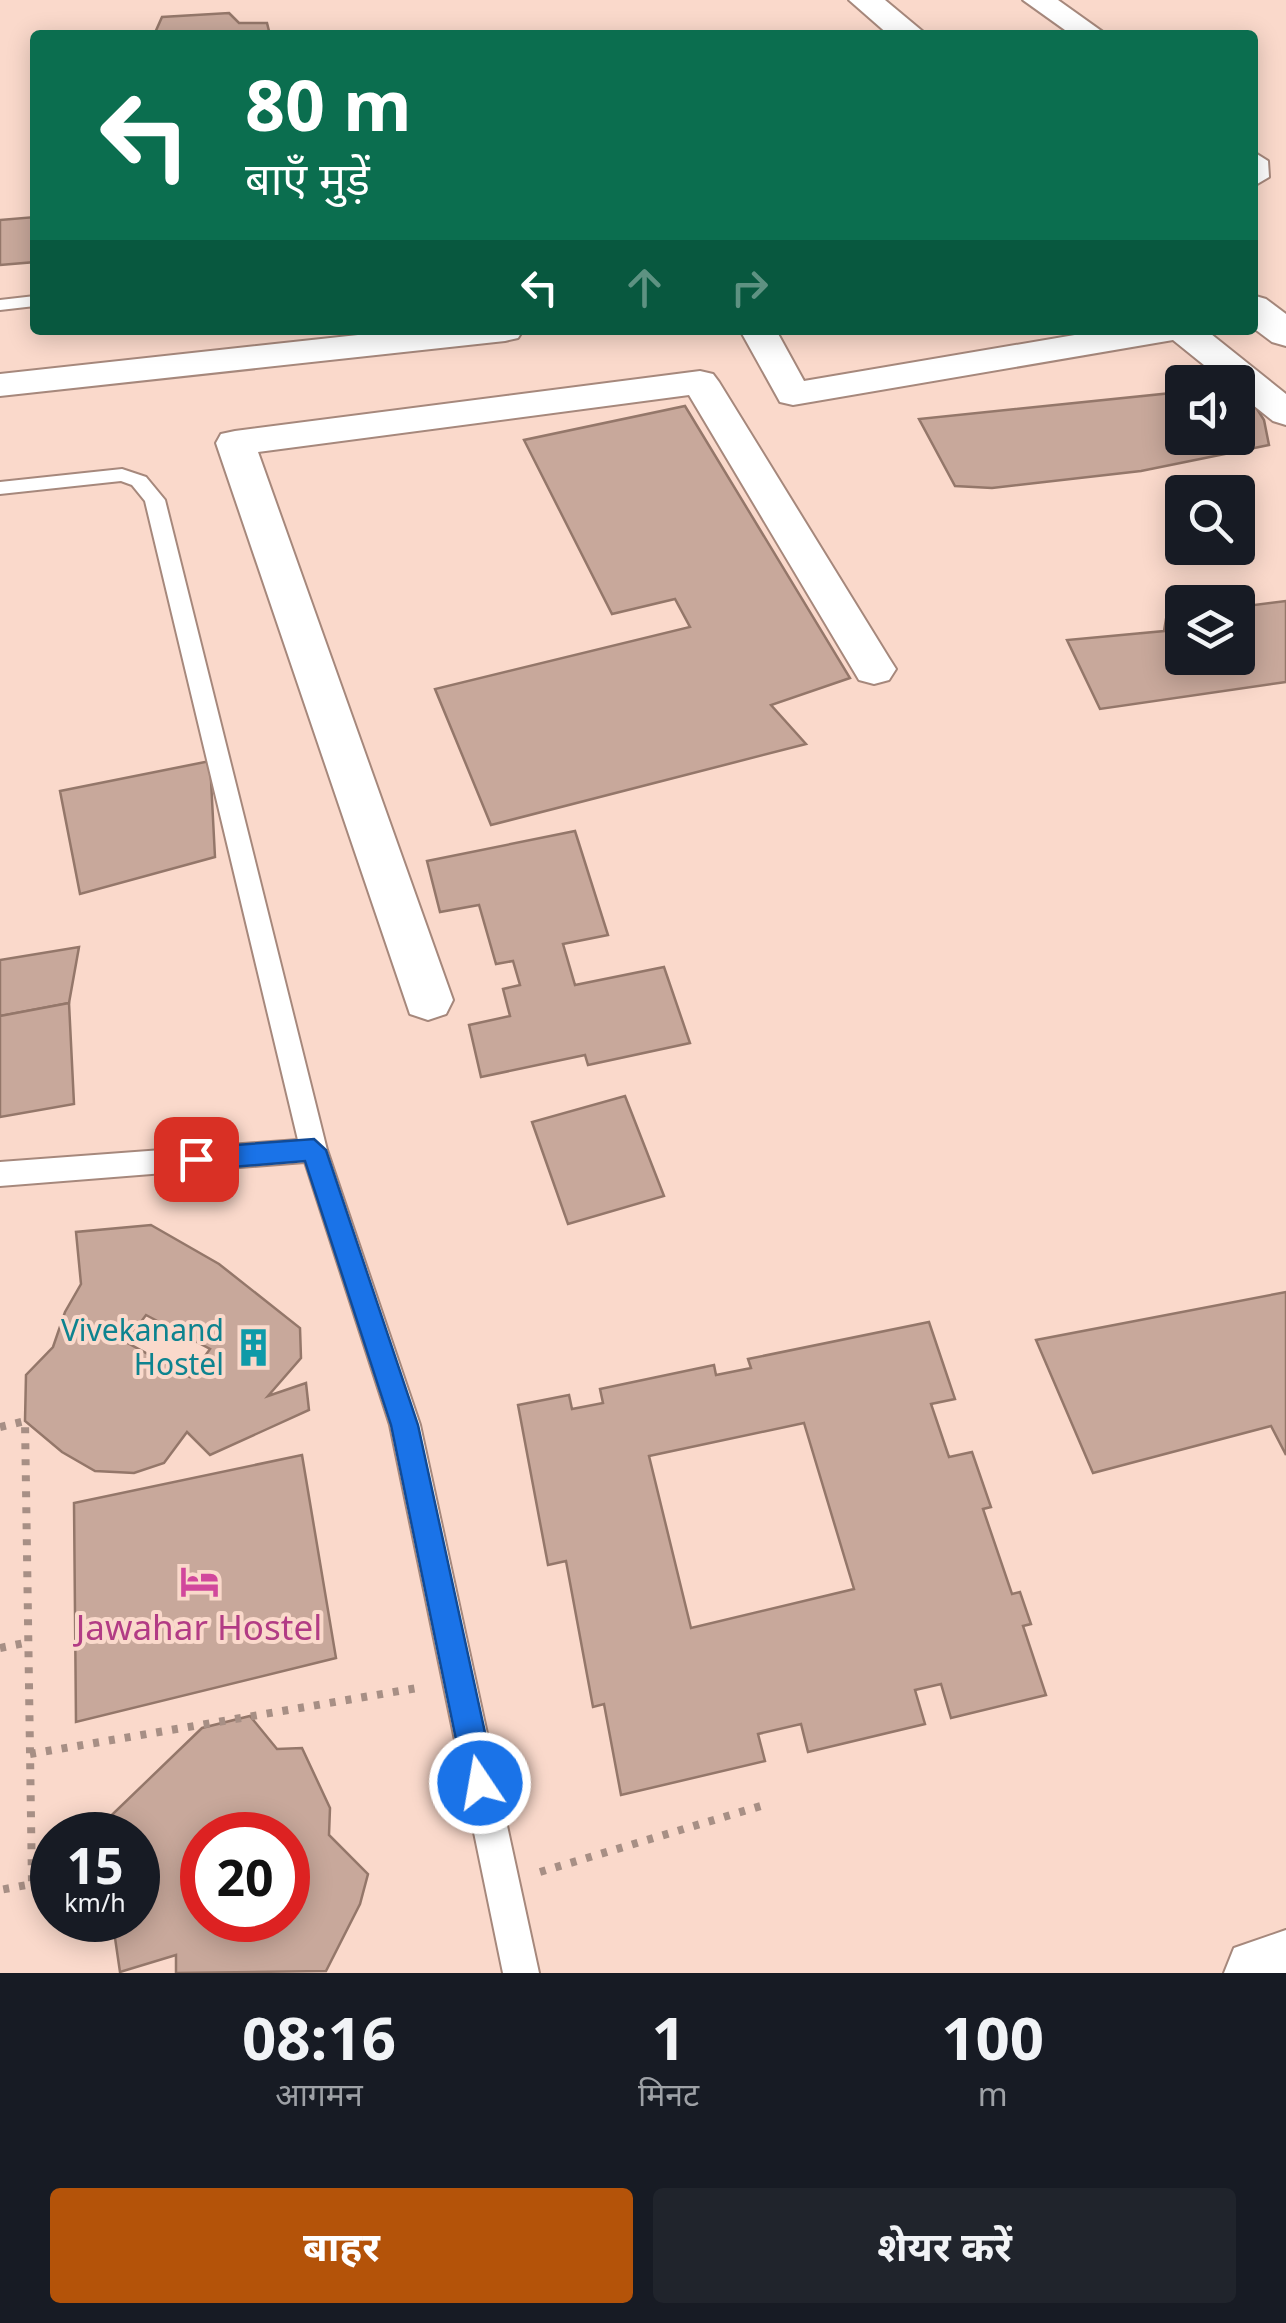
<!DOCTYPE html>
<html lang="hi">
<meta charset="utf-8">
<style>
:root{--surface:#171b24;--page:#20242c;--text:#f1f3f6;--muted:#9ea1a6;--accent:#b45309}
body{margin:0;font-family:"Noto Sans","Noto Sans Devanagari",sans-serif;background:var(--page);color:var(--text);height:100vh;display:flex;flex-direction:column;font-size:38px;white-space:nowrap}
*{box-sizing:border-box;margin:0}
p{font-size:32px;color:var(--muted)}
.icon{flex:none;width:55px;height:55px;fill:none;stroke:currentColor;stroke-width:2;stroke-linecap:round;stroke-linejoin:round}
.map{position:relative;height:1973px;overflow:hidden}
.sheet{display:flex;flex-direction:column;background:var(--surface);flex:1}
.sheet>*{flex:none}
.banner{position:absolute;left:30px;top:30px;width:1228px;height:305px;border-radius:10px;box-shadow:0 5px 25px #0003;background:#0b6e4f;color:#fff;overflow:hidden}
.fabs{position:absolute;left:1165px;top:365px;display:grid;gap:20px}
.fabs a{display:grid;place-items:center;width:90px;height:90px;border-radius:10px;background:var(--surface);box-shadow:0 5px 25px #0003;font-size:50px}
.speed{position:absolute;left:30px;top:1812px;display:flex;gap:20px;font-size:50px;font-weight:700;text-align:center}
.speed>*{display:grid;place-content:center;width:130px;height:130px;border-radius:50%;background:var(--surface);box-shadow:0 5px 25px #0003;line-height:1}
.speed small{font-size:25px;font-weight:400}
.speed .limit{border:15px solid #d22;background:#fff;color:#111}
.pin{position:absolute;display:grid;place-items:center;width:85px;height:85px;color:#fff;margin:-42px;border-radius:20px;box-shadow:0 5px 15px #0006}
.me{position:absolute;width:110px;margin:-55px;rotate:348deg;stroke-linejoin:round;filter:drop-shadow(0 0 8px #0008)}
.turn{display:flex;align-items:center;gap:35px;height:210px;padding:0 50px;font-size:45px}
.turn .icon{width:130px;height:130px;stroke-width:2.5}
.turn b{display:block;font-size:70px;line-height:85px}
.lanes{display:flex;align-items:center;height:95px;padding:0 50px;background:#0003;justify-content:center;gap:50px;direction:ltr}
.lanes .off{opacity:.35}
.eta{display:flex;justify-content:space-evenly;align-items:center;height:170px;text-align:center}
.eta b{font-size:60px;font-weight:700;line-height:70px}
.button{display:flex;gap:20px;margin-top:auto;padding:20px 50px}
.button a{flex:1;height:115px;border-radius:10px;background:var(--accent);color:#fff;font-size:40px;font-weight:700;line-height:115px;text-align:center}
.button a+a{background:var(--page);color:var(--text)}
.map>svg:first-child{display:block}
.building{fill:#c8a89b;stroke:#94776a;stroke-width:2.5;fill-rule:evenodd}
.lines{fill:none;stroke-linecap:round;stroke-linejoin:round}
.lane-casing{stroke:#a6887c;stroke-width:4}
.street-casing{stroke:#a6887c;stroke-width:4}
.secondary-casing{stroke:#a6887c;stroke-width:4}
.path{stroke:#a78f85;stroke-width:8;stroke-dasharray:6 10;stroke-linecap:butt}
.lane{fill:#fff;fill-rule:evenodd}
.street{fill:#fff;fill-rule:evenodd}
.secondary{fill:#fff;fill-rule:evenodd}
.route{fill:#1a73e8;stroke:#114b97;stroke-width:2.5}
.labels{text-anchor:middle;stroke-width:8;stroke-linejoin:round;paint-order:stroke}
.culture-label{font-size:30px;fill:#0d838f;stroke:#fad9cb;text-anchor:end}
.near-hotel-label{font-size:35px;fill:#b23c85;stroke:#fad9cb}
</style>
<div class="map">
<svg width="1286" height="1973" viewBox="0 0 1286 1973">
<rect width="100%" height="100%" fill="#fad9cb"/>
<!-- building -->
<g class="building">
<polygon points="229,13 239,23 267,23 270,35 154,35 162,17"/>
<polygon points="35,217 35,262 0,265 0,220"/>
<polygon points="1182,392 1182,438 1238,438 1238,393 1254,404 1264,420 1269,445 1141,471 992,488 955,486 919,419"/>
<polygon points="685,406 850,678 771,705 806,744 491,825 435,689 690,627 675,599 612,614 524,440"/>
<polygon points="1286,601 1286,682 1100,709 1067,640 1164,631 1166,619 1182,616 1182,658 1238,658 1238,607"/>
<polygon points="210,761 215,857 80,894 60,791"/>
<polygon points="575,831 608,935 563,944 575,985 664,967 690,1043 588,1065 585,1055 481,1077 469,1025 510,1016 503,989 520,985 513,961 496,964 479,905 440,912 427,861"/>
<polygon points="79,947 69,1003 0,1016 0,960"/>
<polygon points="69,1003 74,1104 0,1117 0,1016"/>
<polygon points="625,1096 664,1196 568,1224 532,1122"/>
<path d="M151,1225L219,1264L300,1328L301,1358L268,1396L306,1383L309,1410L210,1455L187,1432L164,1463L134,1473L95,1471L62,1452L25,1421L26,1375L53,1347L65,1312L81,1284L76,1232ZM146,1315L210,1349L190,1377L126,1342Z"/>
<polygon points="1286,1292 1286,1455 1271,1426 1093,1473 1036,1340"/>
<path d="M929,1322L955,1399L931,1404L949,1457L972,1452L991,1507L983,1509L1012,1594L1020,1592L1031,1624L1023,1626L1046,1695L951,1718L941,1684L915,1690L925,1724L808,1752L801,1724L758,1734L765,1761L621,1795L604,1704L593,1707L566,1561L548,1565L518,1405L569,1395L572,1409L603,1403L600,1389L714,1365L716,1375L751,1368L748,1359ZM804,1423L854,1589L691,1628L649,1456Z"/>
<polygon points="302,1455 336,1658 76,1722 74,1503"/>
<path d="M250,1716L277,1749L302,1748L330,1808L329,1835L368,1874L360,1904L326,1971L176,1973V1955L120,1972L114,1931L84,1924V1920H138V1835H91L202,1728ZM202,1835H288V1920H202Z"/>
</g>
<g class="lines">
<defs>
<g id="lane">
<polygon points="35,296 35,306 0,310 0,300"/>
<polygon points="122,469 146,477 165,500 327,1150 420,1425 539,1973 503,1973 390,1425 305,1162 0,1186 0,1162 298,1140 145,501 132,485 121,481 0,494 0,482"/>
</g>
<g id="street">
<polygon points="1023,0 1058,0 1107,35 1072,35"/>
<polygon points="1252,151 1268,161 1269,177 1252,187"/>
<polygon points="404,330 523,330 518,338 505,341 0,396 0,374"/>
<polygon points="740,330 776,330 804,381 1104,330 1206,330 1286,394 1286,425 1273,421 1238,393 1238,382 1225,382 1173,340 793,405 780,402"/>
<polygon points="700,371 713,374 719,382 889,658 896,669 889,680 874,684 859,680 689,395 258,452 453,1000 446,1014 428,1020 410,1014 216,443 221,434 235,431"/>
<polygon points="1286,1930 1286,1973 1224,1973 1234,1948"/>
</g>
<g id="secondary">
<polygon points="849,0 885,0 927,35 889,35"/>
<polygon points="1252,295 1266,299 1286,314 1286,346 1272,342 1252,327"/>
</g>
</defs>
<!-- lane casing -->
<use href="#lane" class="lane-casing"/>
<!-- street casing -->
<use href="#street" class="street-casing"/>
<!-- secondary casing -->
<use href="#secondary" class="secondary-casing"/>
<!-- path -->
<g class="path">
<polyline points="0,1427 25,1421 32,1884 0,1890"/>
<polyline points="0,1648 29,1642"/>
<polyline points="30,1754 423,1687"/>
<polyline points="540,1872 764,1805"/>
</g>
<!-- lane -->
<use href="#lane" class="lane"/>
<!-- street -->
<use href="#street" class="street"/>
<!-- secondary -->
<use href="#secondary" class="secondary"/>
</g>
<!-- route -->
<polygon class="route" points="314,1139 326,1150 418,1425 496,1783 491,1793 480,1798 470,1793 465,1783 391,1425 305,1161 196,1170 184,1159 196,1148"/>
<!-- icons -->
<defs>
<symbol id="building-bare" viewBox="-9 -9 18 18"><path d="M-4-6H4V6H1V3H-1V6H-4ZM-2.5-4.3h1.7v1.8h-1.7ZM.8-4.3h1.7v1.8H.8ZM-2.5-1h1.7V.8h-1.7ZM.8-1h1.7V.8H.8Z" fill="#0f9aa8" stroke="#fad9cb" stroke-width="2.5" paint-order="stroke"/></symbol>
<symbol id="hotel-bare" viewBox="-9 -9 18 18"><path d="M-6-4.5h1.5V1H6V5H4.5V3h-9V5H-6ZM-4 0a1.8 1.8 0 1 1 3.6 0ZM.5 0V-2.5h3Q6-2.5 6 0Z" fill="#d1479c" stroke="#fad9cb" stroke-width="2.5" paint-order="stroke"/></symbol>
</defs>
<g fill-rule="evenodd">
<use href="#building-bare" x="226" y="1320" width="55" height="55"/>
<use href="#hotel-bare" x="172" y="1554" width="55" height="55"/>
</g>
<g class="labels">
<!-- culture labels -->
<g class="culture-label">
<text x="224" y="1341">Vivekanand<tspan x="224" dy="34">Hostel</tspan></text>
</g>
<!-- near-hotel labels -->
<g class="near-hotel-label">
<text x="199" y="1640">Jawahar Hostel</text>
</g>
</g>
</svg>
<div class="fabs">
<a><svg class="icon" aria-label="sound" viewBox="0 0 24 24"><path d="M4 9h4l5-4v14l-5-4H4zM17 9q2 3 0 6"/></svg></a>
<a><svg class="icon" aria-label="search" viewBox="0 0 24 24"><circle cx="10" cy="10" r="6"/><path d="M15 15l6 6"/></svg></a>
<a><svg class="icon" aria-label="layers" viewBox="0 0 24 24"><path d="M12 4l9 5-9 5-9-5zM3 14l9 5 9-5"/></svg></a>
</div>
<div class="speed"><div>15<small>km/h</small></div><div class="limit">20</div></div>
<div class="pin" style="left:196px;top:1159px;background:#d93025"><svg class="icon" aria-label="arrive" viewBox="0 0 24 24"><path d="M6 21V4h12l-3 4 3 4H6"/></svg></div>
<svg class="me" style="left:480px;top:1783px" viewBox="-20 -20 40 40"><circle r="17" fill="#1a73e8" stroke="#fff" stroke-width="3"/><path d="M0-11L8 9 0 5-8 9z" fill="#fff"/></svg>
<div class="banner">
<div class="turn"><svg class="icon" aria-label="left" viewBox="0 0 24 24"><path d="M17 20v-9H6M10 6l-5 5 5 5"/></svg><div><b>80 m</b>बाएँ मुड़ें</div></div>
<div class="lanes"><svg class="icon" aria-label="left" viewBox="0 0 24 24"><path d="M17 20v-9H6M10 6l-5 5 5 5"/></svg><svg class="icon off" aria-label="ahead" viewBox="0 0 24 24"><path d="M12 20V5M6 11l6-6 6 6"/></svg><svg class="icon off" aria-label="right" viewBox="0 0 24 24"><path d="M7 20v-9h11M14 6l5 5-5 5"/></svg></div>
</div>
</div>
<section class="sheet">
<div class="eta">
<div><b>08:16</b><p>आगमन</p></div>
<div><b>1</b><p>मिनट</p></div>
<div><b>100</b><p>m</p></div>
</div>
<div class="button"><a>बाहर</a><a>शेयर करें</a></div>
</section>
